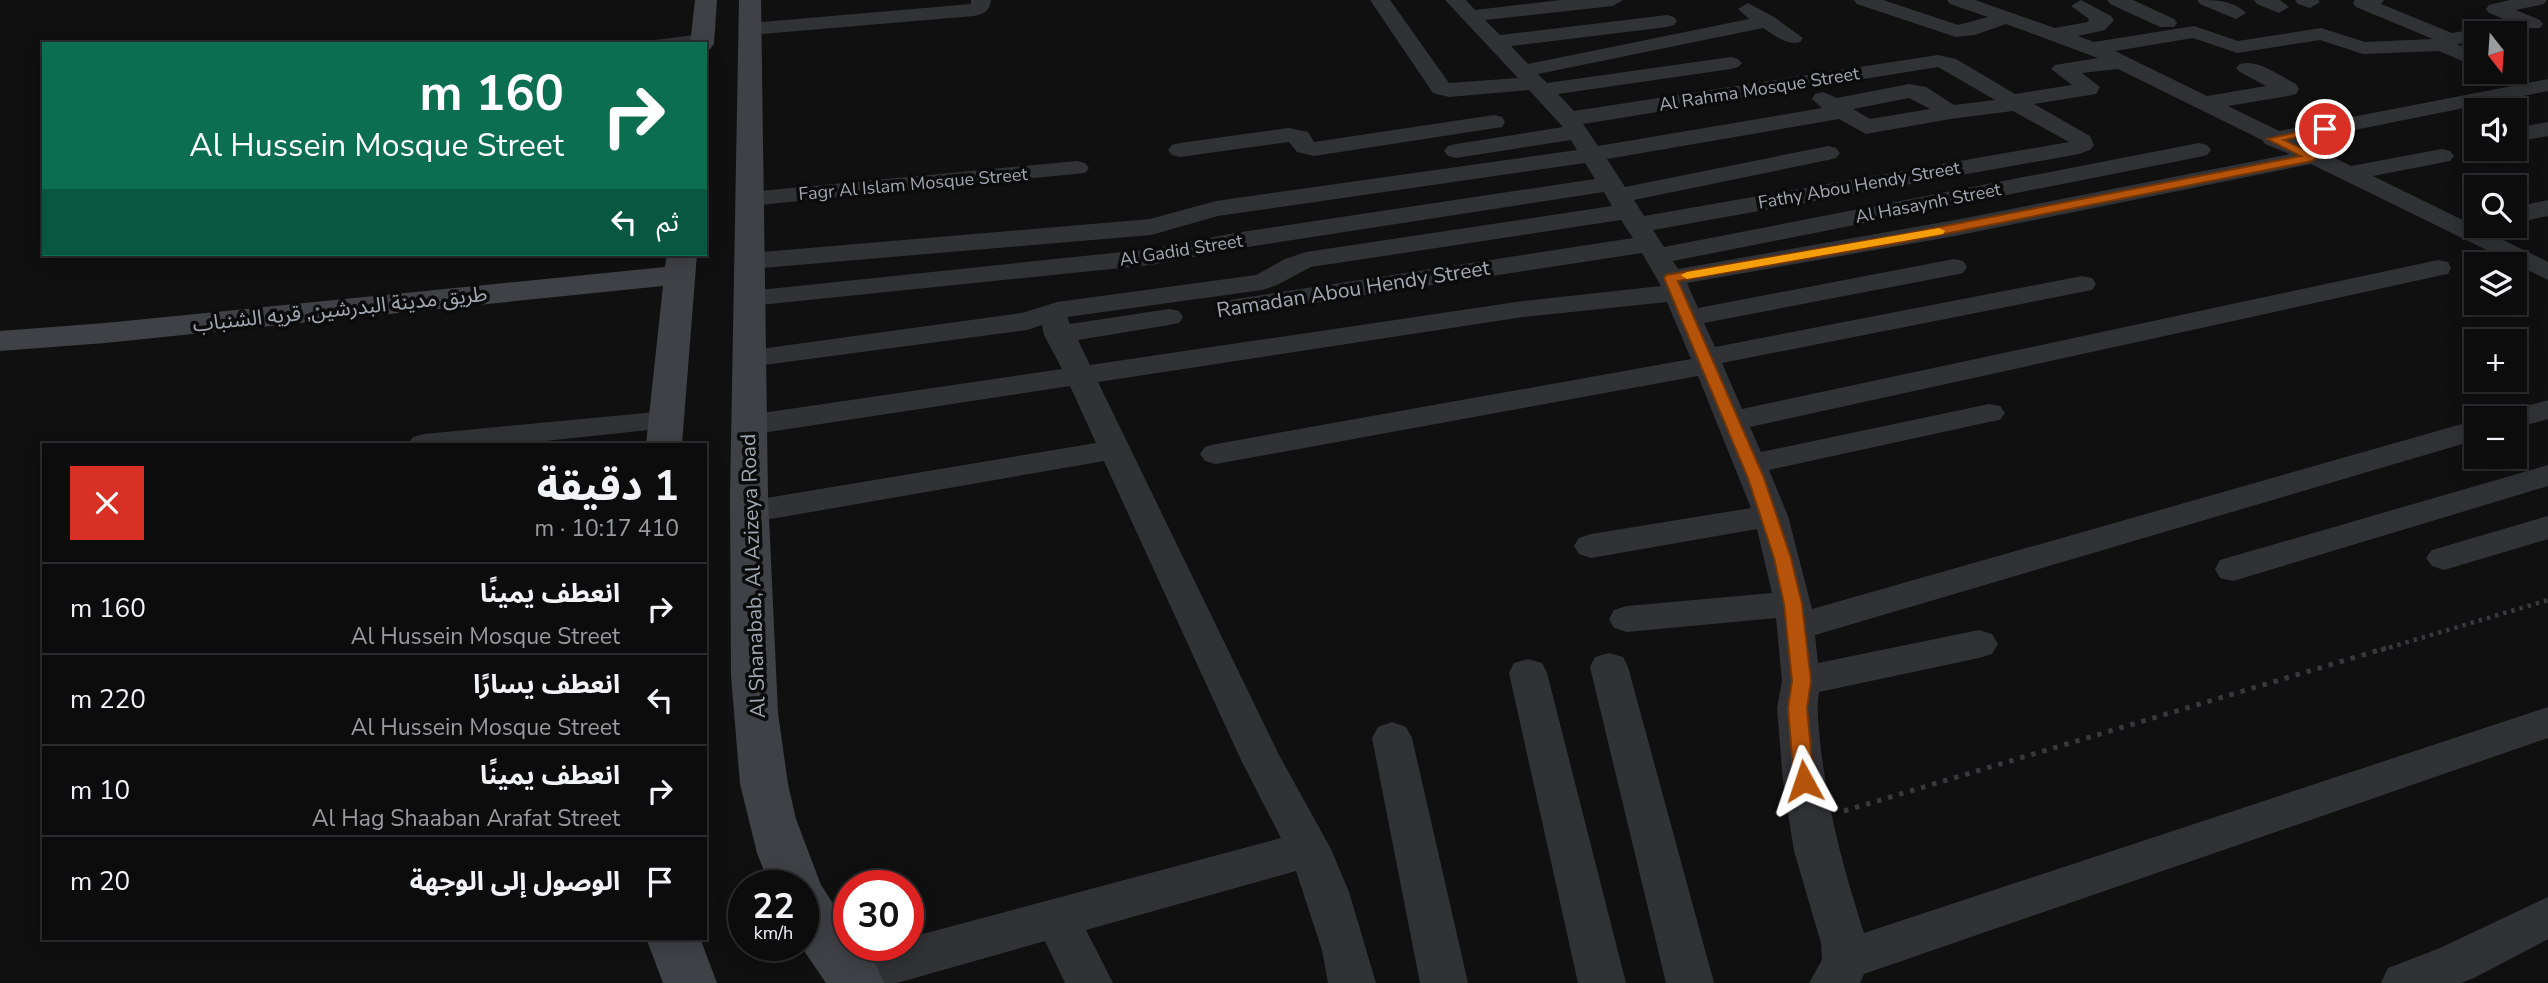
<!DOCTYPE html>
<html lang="ar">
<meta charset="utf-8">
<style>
:root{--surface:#0c0c0d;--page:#151516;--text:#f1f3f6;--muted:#9a9b9d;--line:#2c2c2e}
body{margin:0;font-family:"Nunito Sans","Noto Sans Arabic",sans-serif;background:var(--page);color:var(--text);direction:rtl;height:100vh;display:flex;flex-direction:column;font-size:26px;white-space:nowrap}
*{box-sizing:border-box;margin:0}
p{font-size:23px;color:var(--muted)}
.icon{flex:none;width:38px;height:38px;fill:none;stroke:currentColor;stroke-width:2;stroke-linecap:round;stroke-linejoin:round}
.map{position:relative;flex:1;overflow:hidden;direction:ltr}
.side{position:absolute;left:42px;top:443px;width:665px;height:497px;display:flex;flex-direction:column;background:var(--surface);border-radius:0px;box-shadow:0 4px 18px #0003,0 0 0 2px var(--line);direction:rtl}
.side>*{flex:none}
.banner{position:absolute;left:42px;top:42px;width:665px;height:214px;border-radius:0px;box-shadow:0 4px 18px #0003,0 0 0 2px var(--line);direction:rtl;background:#0b6e4f;color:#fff;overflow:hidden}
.needle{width:46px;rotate:163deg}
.controls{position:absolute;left:2464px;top:21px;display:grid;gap:14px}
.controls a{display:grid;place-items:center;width:63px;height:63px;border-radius:0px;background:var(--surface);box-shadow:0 4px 18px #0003,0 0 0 2px var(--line);font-size:35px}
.speed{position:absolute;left:728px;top:870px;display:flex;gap:14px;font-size:35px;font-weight:700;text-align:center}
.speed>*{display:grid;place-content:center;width:91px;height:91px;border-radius:50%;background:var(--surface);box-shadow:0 4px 18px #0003,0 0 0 2px var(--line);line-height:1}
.speed small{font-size:18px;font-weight:400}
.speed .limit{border:10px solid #d22;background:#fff;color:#111}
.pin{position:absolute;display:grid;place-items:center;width:60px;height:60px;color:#fff;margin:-30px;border:4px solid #fff;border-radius:50%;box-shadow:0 2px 7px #0007}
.me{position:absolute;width:77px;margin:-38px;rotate:355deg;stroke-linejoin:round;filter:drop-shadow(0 0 5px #0008)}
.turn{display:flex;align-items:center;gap:24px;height:147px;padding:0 28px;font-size:32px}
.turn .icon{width:91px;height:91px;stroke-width:2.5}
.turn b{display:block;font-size:49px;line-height:60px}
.then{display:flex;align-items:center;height:66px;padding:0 28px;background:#0003;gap:14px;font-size:26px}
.round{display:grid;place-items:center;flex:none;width:74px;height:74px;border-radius:0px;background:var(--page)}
.headline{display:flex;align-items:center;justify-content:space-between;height:119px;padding:0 28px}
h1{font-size:42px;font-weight:700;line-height:52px}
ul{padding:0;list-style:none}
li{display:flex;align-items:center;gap:21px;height:91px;padding:0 28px;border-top:2px solid var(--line)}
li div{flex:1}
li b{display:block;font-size:26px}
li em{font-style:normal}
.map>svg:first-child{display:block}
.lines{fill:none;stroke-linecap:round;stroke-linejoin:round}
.path-far1{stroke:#37393d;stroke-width:4.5;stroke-dasharray:3.5 5;stroke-linecap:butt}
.path{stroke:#37393d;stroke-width:5;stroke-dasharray:4.5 7;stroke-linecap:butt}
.street{fill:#313236;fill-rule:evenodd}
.secondary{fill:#3f4146;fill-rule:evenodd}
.route{fill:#b45309;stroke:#753606;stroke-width:2}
.slow{fill:#f59e0b}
.labels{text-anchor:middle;stroke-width:7;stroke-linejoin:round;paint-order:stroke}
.far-street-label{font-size:18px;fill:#a1a7b2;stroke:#0b0b0c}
.street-label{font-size:21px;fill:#a1a7b2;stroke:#0b0b0c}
</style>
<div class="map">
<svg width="2548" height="983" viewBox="0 0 2548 983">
<rect width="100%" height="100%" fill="#101011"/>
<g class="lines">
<!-- path-far1 -->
<polyline class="path-far1" points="2381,650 2548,600"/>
<!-- path -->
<polyline class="path" points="1844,811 2386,648"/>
<!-- street -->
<g class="street">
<path d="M971,0H991C989,12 985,13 974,16L749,35L742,33L739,29L742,25L749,23L971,4Z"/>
<path d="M1370,0H1390L1449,83L1518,78L1445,0H1466L1475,10L1561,0H1623L1613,6L1485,20L1500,35L1667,15L1674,17L1677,21L1674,25L1667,27L1511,46L1528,64L1749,19L1738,9L1748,3L1774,17L1803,38L1800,42C1786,46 1775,35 1763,28L1538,74L1547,83L1731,57L1738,59L1742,63L1738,67L1731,69L1558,94L1574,111L1938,55L1956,59L2015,94L2072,85L2051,69L2055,65L2098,58L2006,24L1975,35L1956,37L1857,4L1854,0H1883L1958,25L1988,17L1950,4L1947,0H1975L2055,28L2088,22L2089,19L2071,6L2081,0L2111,16L2114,20L2105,30L2078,36L2094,42L2194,26L2238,41L2321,28L2365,42L2433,39L2356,7L2353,3L2355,0H2384L2381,4L2452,33L2476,29L2483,31L2485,33H2476V41L2457,44L2476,53V67L2439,51L2363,54L2320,40L2237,53L2193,38L2115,51L2207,96L2266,86L2240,72L2236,68L2240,64C2258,59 2280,76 2296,84L2299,89L2296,94L2288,96L2228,106L2279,131L2548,79V91L2300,141L2351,166L2442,149L2450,151L2454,156L2450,161L2373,176L2548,262V280L2311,164L1955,236L1687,283L1698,308L1954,259L1963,261L1967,267L1963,273L1954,275L1704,323L1715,347L2082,276L2092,278L2096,284L2092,290L2082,292L1722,363L1742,409L2438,260L2448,262L2451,268L2448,274L2438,276L1750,427L1761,452L1989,404L2000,406L2005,413L2000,420L1989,422L1769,470L1788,516L1812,609L2476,420V440L1815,635L1818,663L1979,630L1992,634L1998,644L1992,654L1979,658L1819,692C1816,712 1819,730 1821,750C1829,816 1844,870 1864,933L2548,707V738L1864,974L1860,983H1809L1822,960L1821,943L1794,851L1783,781L1777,708L1782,681L1776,618L1627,632L1614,628L1609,619L1614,610L1627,606L1772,593L1757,529L1591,558L1579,554L1574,546L1579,538L1591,534L1751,508L1698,376L1216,464L1205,461L1200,454L1205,447L1216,444L1691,359L1667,302L1523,317L1098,382L1279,755L1331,849L1349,892L1376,983H1328L1322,950L1296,871L1086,930L1113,983H1065L1045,941L897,983H829L825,975L832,960C858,950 881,945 908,945V938L1281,838L1241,760L1104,461L748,523L736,520L731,512L736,504L748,501L1096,443L1070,386L749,435L738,432L733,425L738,418L749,415L1062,369L1044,335L1042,325L1027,330L749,367L739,364L734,358L739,352L1022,313L1057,302L1256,275L1285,259L1306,252L1612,206L1604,192L1235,249L1151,265L750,306L740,304L736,298L740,292L1151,249L1235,233L1595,179L1585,163L1218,216L1151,235L750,269L741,267L737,261L741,255L750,253L1150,219L1216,201L1577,150L1571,140L1456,158L1448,156L1444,151L1448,146L1456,144L1563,127L1529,90L1449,97L1433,93ZM1938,67L1995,100L1954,105L1926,87L1909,84L1837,98L1823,92L1815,94L1812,99L1822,108L1598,146L1583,124ZM2118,69L2262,140L2265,144L2290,154L1955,220L1678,269L1673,261L2199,157L2207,155L2211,150L2207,145L2199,143L1664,247L1653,230L2079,154L2090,150L2094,145L2090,136L2034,104L2096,94L2100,87L2082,73ZM1909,98L1930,109L1870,119L1853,109ZM2013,111L2069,142L1644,216L1634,200L1828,160L1836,158L1840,153L1836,148L1828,146L1625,187L1607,159L1839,119L1866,134L1950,119ZM1621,220L1633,238L1236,299L1226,301L1222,307L1226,313L1236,315L1642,253L1661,286L1523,301L1090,365L1078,340L1169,325L1179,323L1183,317L1179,311L1169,309L1070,324L1067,317L1262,290L1277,285L1311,267Z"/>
<polygon points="2107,0 2133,0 2174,19 2177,23 2174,27 2160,27 2110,4"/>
<path d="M2197,0C2215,0 2233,0 2246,13L2236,19L2200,4Z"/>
<polygon points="2254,0 2280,0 2289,7 2279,13 2257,4"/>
<polygon points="2295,0 2318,0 2320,2 2310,8 2298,4"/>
<polygon points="2510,0 2547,0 2544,4 2516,10 2540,20 2543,24 2540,28 2526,28 2489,13 2486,9 2489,5"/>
<polygon points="702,34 709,36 712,40 709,44 652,44 655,40"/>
<polygon points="1494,115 1502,117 1505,122 1502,127 1314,156 1297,152 1289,142 1180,157 1172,155 1168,150 1172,145 1180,143 1289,128 1308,132 1314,142"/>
<polygon points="2548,122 2548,136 2515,142 2515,128"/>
<polygon points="1077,161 1085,163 1089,168 1085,173 750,206 741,204 738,199 741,194 750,192"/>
<polygon points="2548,200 2548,216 2515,223 2515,207"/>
<polygon points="2548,400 2548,419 2515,428 2515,418 2500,418 2504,412"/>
<polygon points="666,411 677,413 682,420 677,427 517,444 408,444 413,437 424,434"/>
<polygon points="2548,465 2548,486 2233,581 2220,578 2215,569 2220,560"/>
<polygon points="2548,516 2548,539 2444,570 2432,566 2426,558 2432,550"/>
<polygon points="1609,653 1623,657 1628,667 1714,983 1666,983 1590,667 1595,657"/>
<polygon points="1528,659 1542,663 1547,673 1626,983 1578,983 1509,673 1514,663"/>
<polygon points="1392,722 1406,727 1412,738 1468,983 1420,983 1372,738 1378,727"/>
<polygon points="2548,897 2548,939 2474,978 2461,983 2381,983 2388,968 2440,948"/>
</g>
<!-- secondary -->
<g class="secondary">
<polygon points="695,0 717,0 714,44 710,49 705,50 705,44 690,44"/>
<polygon points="739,0 761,0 768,496 778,713 788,784 796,819 821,885 849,928 849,945 862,945 876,965 884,983 826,983 800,945 803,945 803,886 770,886 757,853 740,784 731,676 730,496"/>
<polygon points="667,254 697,254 682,444 646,444 663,286 105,343 0,351 0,331 105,323 665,267"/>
<polygon points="646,938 700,938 717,983 663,983"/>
</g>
</g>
<!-- route -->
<polygon class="route" points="2325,126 2329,127 2329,131 2284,140 2316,155 2318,157 2312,161 1904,242 1678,281 1764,478 1791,558 1802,604 1811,681 1807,708 1814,781 1811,787 1804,789 1797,787 1794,781 1788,708 1792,681 1784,604 1774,558 1748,478 1664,278 1666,275 1904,234 2301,156 2267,139"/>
<!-- slow -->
<polygon class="slow" points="1939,228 1945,231 1943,234 1687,279 1681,275 1687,272"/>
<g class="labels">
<!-- far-street labels -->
<g class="far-street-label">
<text transform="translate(1759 89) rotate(-9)" y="6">Al Rahma Mosque Street</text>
<text transform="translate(913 184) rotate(-5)" y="6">Fagr Al Islam Mosque Street</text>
<text transform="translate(1859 185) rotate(-10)" y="6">Fathy Abou Hendy Street</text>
<text transform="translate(1928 203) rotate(-11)" y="6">Al Hasaynh Street</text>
<text transform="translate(1181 250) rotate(-9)" y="6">Al Gadid Street</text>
</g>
<!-- street labels -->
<g class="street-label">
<text transform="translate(1353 289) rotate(-9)" y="7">Ramadan Abou Hendy Street</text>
<text transform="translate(340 309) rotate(-6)" y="7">طريق مدينة البدرشين, قريه الشنباب</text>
<text transform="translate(753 576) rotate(-92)" y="7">Al Shanabab, Al Azizeya Road</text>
</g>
</g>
</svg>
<div class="controls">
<a><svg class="needle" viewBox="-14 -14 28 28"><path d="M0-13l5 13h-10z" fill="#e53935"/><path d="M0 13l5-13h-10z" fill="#9a9b9d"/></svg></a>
<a><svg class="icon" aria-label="sound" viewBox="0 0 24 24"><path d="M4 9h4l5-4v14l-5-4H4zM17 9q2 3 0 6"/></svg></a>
<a><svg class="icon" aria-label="search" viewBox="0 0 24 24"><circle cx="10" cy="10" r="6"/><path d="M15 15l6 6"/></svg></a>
<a><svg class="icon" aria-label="layers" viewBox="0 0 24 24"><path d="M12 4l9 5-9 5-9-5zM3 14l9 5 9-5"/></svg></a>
<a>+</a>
<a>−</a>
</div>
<div class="speed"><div>22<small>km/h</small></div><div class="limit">30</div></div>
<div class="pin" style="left:2325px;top:129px;background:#d93025"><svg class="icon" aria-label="arrive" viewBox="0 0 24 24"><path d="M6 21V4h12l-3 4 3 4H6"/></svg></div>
<svg class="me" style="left:1804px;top:781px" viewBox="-20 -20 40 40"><path d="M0-17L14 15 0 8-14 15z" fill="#b45309" stroke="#fff" stroke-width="4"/></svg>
<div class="banner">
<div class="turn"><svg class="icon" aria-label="right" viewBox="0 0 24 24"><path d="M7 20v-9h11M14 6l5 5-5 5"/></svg><div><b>160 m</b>Al Hussein Mosque Street</div></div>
<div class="then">ثم<svg class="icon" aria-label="left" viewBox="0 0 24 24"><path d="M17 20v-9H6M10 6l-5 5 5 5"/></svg></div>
</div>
<section class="side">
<div class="headline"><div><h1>1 دقيقة</h1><p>410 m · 10:17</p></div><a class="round" style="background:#d93025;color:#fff"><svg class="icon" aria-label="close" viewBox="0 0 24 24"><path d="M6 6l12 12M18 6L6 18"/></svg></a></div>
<ul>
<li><svg class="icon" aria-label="right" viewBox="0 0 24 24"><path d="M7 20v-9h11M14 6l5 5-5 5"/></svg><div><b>انعطف يمينًا</b><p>Al Hussein Mosque Street</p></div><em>160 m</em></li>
<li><svg class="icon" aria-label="left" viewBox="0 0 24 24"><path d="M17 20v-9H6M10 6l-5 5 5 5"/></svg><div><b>انعطف يسارًا</b><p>Al Hussein Mosque Street</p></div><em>220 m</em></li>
<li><svg class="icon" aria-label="right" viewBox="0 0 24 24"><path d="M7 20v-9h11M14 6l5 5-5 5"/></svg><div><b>انعطف يمينًا</b><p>Al Hag Shaaban Arafat Street</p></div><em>10 m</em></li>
<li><svg class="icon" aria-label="arrive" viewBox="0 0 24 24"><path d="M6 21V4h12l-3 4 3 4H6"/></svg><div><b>الوصول إلى الوجهة</b></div><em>20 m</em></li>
</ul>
</section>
</div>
